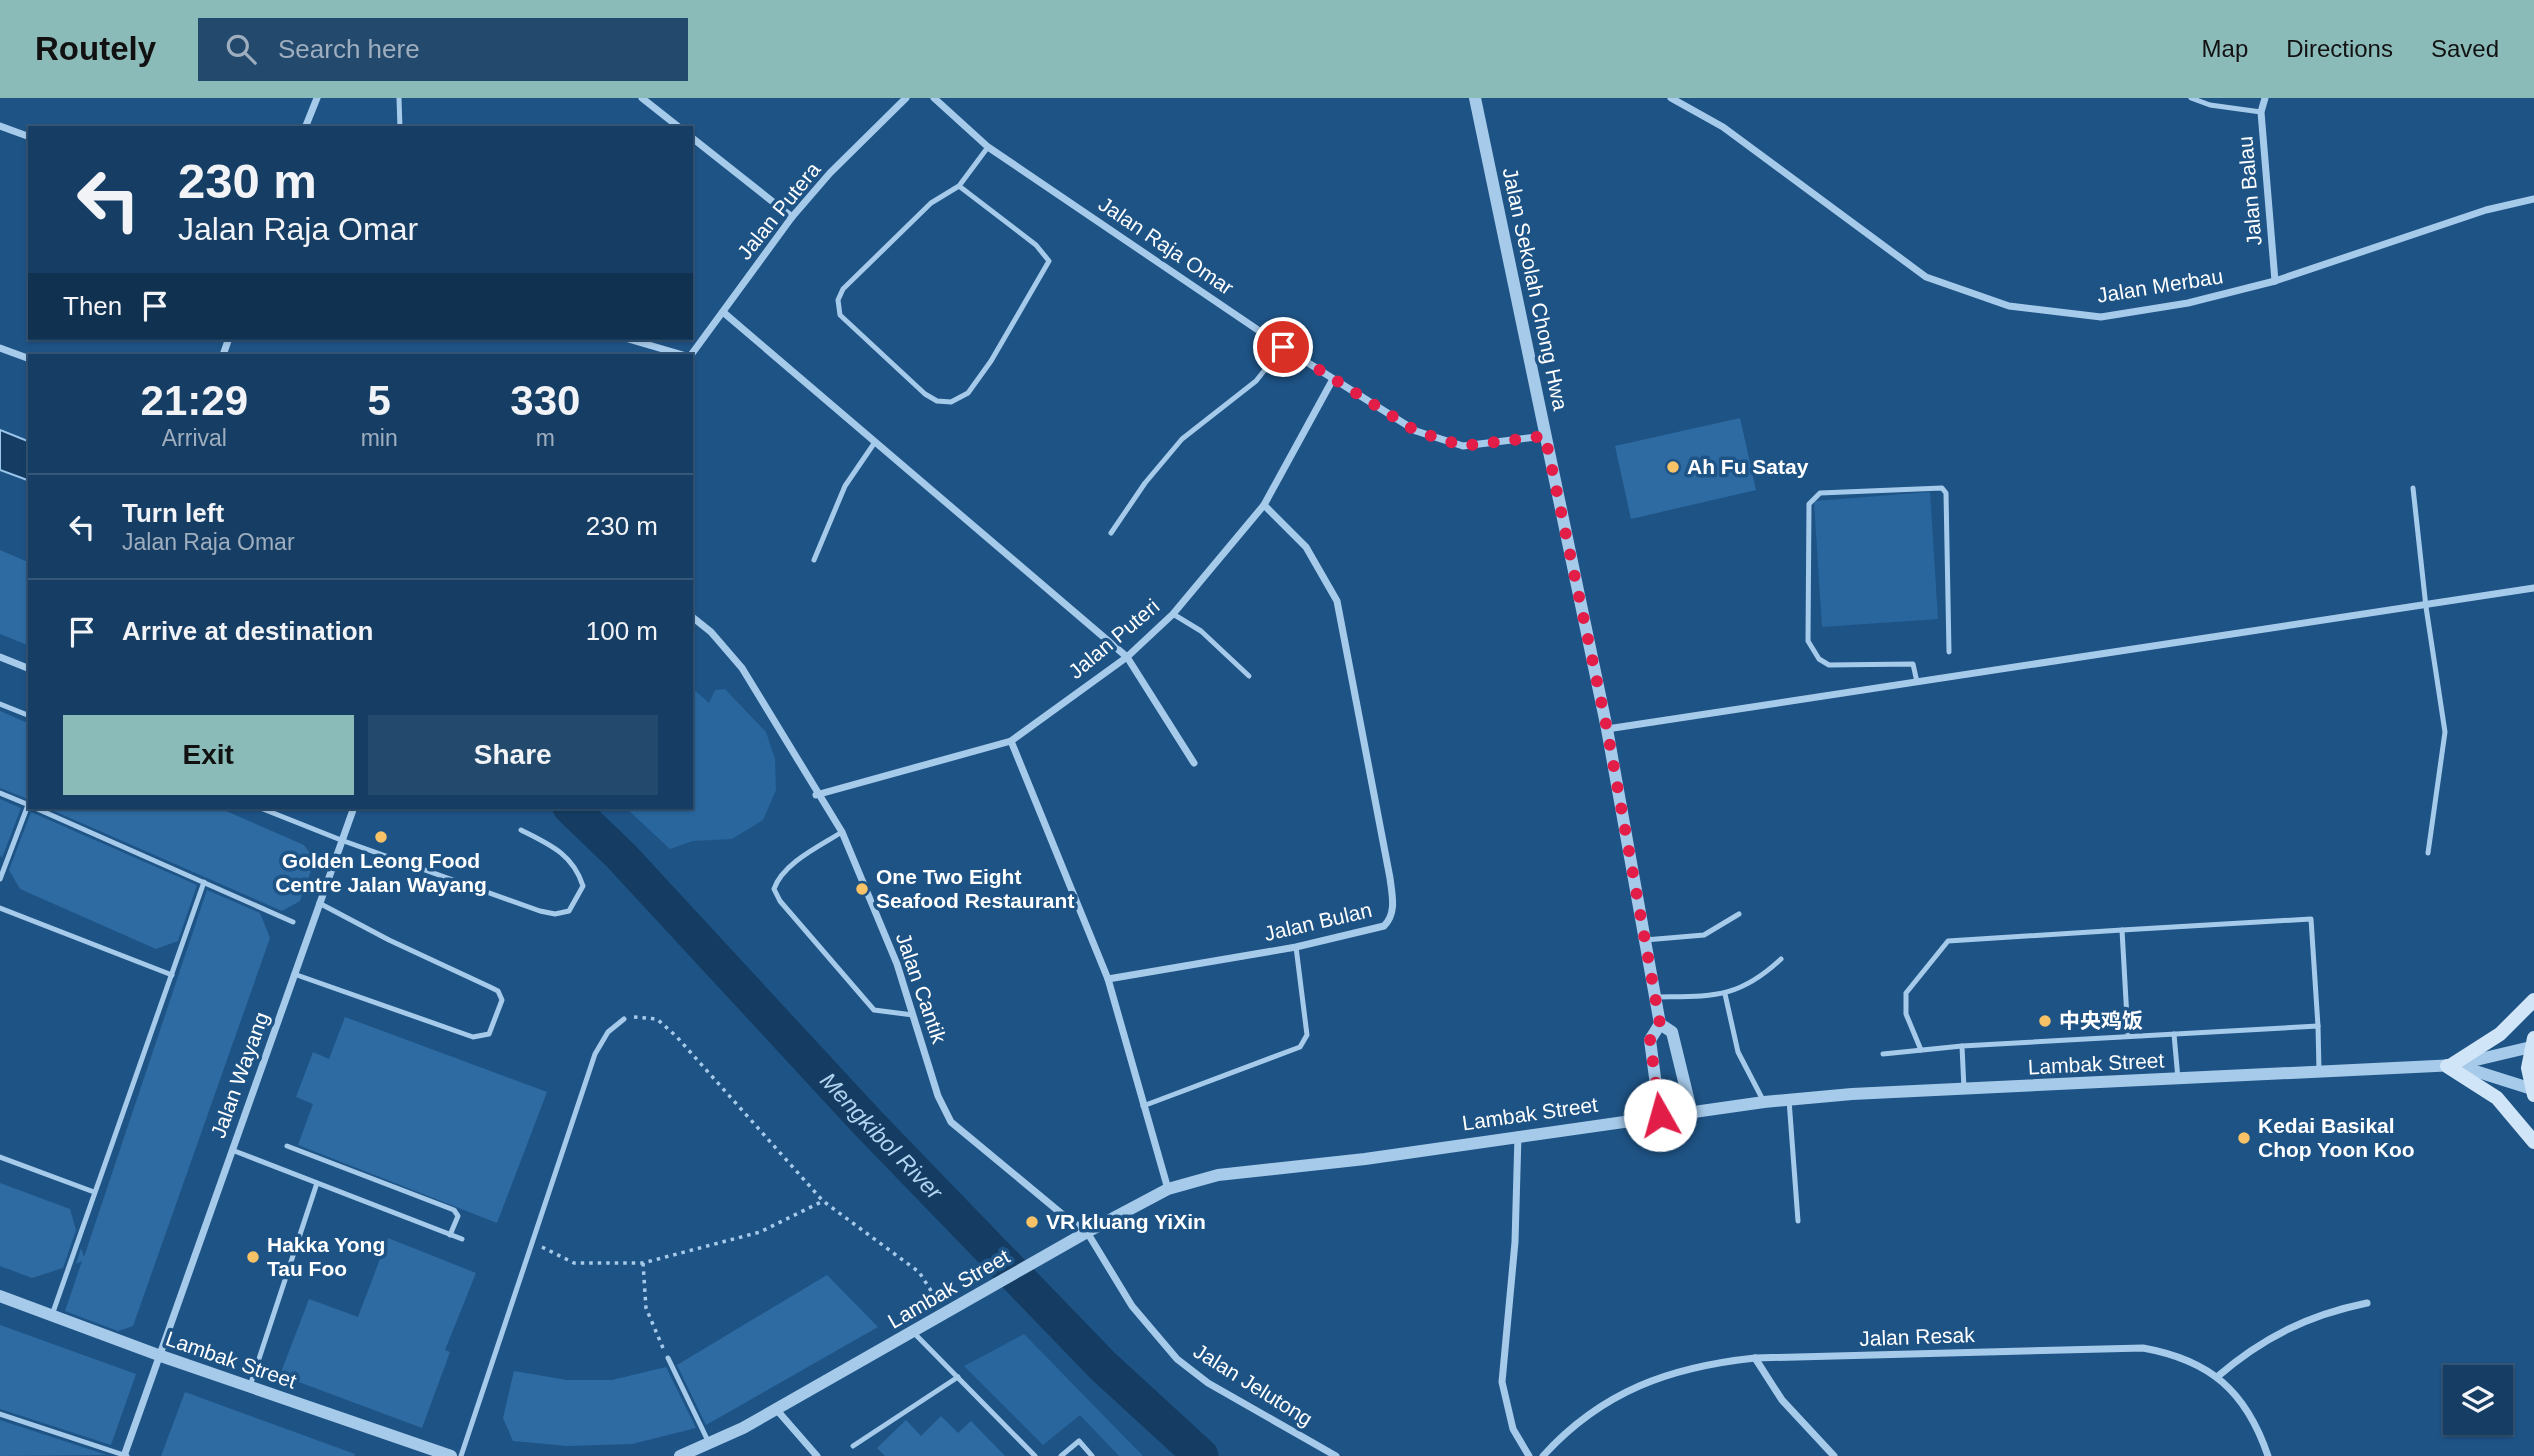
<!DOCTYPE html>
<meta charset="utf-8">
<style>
:root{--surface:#163e64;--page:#23496d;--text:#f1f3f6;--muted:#9eaebf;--line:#355778;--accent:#8bbbb9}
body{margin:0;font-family:Helvetica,"Noto Sans SC",sans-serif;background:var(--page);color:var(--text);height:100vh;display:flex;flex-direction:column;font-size:26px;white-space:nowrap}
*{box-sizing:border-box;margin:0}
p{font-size:23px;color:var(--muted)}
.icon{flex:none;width:38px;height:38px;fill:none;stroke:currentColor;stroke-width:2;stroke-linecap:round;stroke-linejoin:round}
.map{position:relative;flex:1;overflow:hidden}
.panel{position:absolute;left:28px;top:256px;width:665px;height:455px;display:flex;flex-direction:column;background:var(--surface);border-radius:0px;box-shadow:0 2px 5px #0004,0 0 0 2px var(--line)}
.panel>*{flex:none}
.hud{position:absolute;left:28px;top:28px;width:665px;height:214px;border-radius:0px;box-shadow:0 2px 5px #0004,0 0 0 2px var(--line);background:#163e64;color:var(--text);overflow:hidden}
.controls{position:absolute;left:2443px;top:1267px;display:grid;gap:14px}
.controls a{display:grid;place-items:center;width:70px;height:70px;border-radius:0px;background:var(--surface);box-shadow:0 2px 5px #0004,0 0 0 2px var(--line);font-size:35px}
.pin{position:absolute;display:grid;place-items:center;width:60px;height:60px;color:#fff;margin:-30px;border:4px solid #fff;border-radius:50%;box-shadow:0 2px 7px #0007}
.me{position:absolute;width:77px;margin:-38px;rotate:353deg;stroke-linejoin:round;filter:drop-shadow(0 0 5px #0008)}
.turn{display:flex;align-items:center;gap:24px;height:147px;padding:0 35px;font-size:32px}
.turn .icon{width:91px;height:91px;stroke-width:2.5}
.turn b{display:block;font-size:49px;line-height:60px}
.then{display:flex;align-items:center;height:66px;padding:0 35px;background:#0003;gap:14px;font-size:26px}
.eta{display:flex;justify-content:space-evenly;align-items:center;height:119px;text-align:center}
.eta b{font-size:42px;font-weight:700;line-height:49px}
.button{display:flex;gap:14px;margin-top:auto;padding:14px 35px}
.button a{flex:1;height:80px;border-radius:0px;background:var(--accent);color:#111;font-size:28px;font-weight:700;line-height:80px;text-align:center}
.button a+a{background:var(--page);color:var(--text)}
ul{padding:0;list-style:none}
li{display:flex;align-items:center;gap:21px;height:105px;padding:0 35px;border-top:2px solid var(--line)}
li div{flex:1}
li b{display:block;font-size:26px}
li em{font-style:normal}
header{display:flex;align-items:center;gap:42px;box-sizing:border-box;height:98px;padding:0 35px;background:var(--accent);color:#111}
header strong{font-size:33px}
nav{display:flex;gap:38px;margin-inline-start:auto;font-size:24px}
.search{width:490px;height:63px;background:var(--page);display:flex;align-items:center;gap:18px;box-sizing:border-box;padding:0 24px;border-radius:0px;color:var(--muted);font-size:26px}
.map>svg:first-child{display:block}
.green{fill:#28669d}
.water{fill:#153d63;stroke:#9ac6eb;stroke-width:2}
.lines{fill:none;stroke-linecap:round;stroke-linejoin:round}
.river{stroke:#153d63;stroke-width:35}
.building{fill:#2e6ba2}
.path{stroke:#a6caea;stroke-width:3.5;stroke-dasharray:3.5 5;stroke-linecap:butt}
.service{stroke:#a6caea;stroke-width:5}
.minor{stroke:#a6caea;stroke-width:7}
.tertiary{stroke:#a6caea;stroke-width:12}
.secondary{stroke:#d1e5f8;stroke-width:14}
.route{stroke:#e11d48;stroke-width:12;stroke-dasharray:0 21.6}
.poi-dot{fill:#f8c266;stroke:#1e5385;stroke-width:2.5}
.labels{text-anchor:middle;stroke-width:7;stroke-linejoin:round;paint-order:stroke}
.street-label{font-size:21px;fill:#fff;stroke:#1e5385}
.poi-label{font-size:21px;font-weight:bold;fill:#fff;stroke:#1e5385;text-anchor:start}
.water-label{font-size:23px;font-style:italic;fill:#b2d4f1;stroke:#1e5385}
</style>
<header>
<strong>Routely</strong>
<div class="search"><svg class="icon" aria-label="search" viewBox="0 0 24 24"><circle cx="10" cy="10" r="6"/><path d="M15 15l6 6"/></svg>Search here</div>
<nav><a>Map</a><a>Directions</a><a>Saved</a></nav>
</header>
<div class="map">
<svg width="2534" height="1358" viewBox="0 0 2534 1358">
<rect width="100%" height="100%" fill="#1e5385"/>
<!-- green -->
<g class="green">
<polygon points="1930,394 1938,521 1822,529 1814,403"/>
<polygon points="691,589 709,605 715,592 725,591 766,634 775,661 776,692 763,722 732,741 693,743 670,751 625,709 691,709"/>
<polygon points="1024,1236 1143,1358 1119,1358 1080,1317 1043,1347 964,1268"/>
</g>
<!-- water -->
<polygon class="water" points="0,332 30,344 30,383 0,372"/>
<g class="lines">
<!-- river -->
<path class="river" id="s1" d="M570,709L621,758L868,1025L1046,1209L1103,1268L1201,1358"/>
</g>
<!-- building -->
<g class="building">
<polygon points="1740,320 1756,392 1631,421 1615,348"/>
<polygon points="0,452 30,465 30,548 0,536"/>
<polygon points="0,613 30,626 30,702 0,690"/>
<polygon points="0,701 21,710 2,760 0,757"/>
<polygon points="45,709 217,709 304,747 315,762 300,803 282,813"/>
<polygon points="31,714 197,787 178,843 156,851 20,791 9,772"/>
<polygon points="207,792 260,815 270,840 133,1228 118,1233 65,1213 82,1163 76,1166 81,1150 84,1159"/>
<polygon points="345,919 547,994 497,1125 298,1047 313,1006 296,999 313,954 329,961"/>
<polygon points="0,1085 70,1111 76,1132 63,1170 32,1180 0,1168"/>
<polygon points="388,1140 476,1175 445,1252 450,1254 422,1330 280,1277 309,1201 358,1219"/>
<polygon points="827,1177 878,1229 706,1327 677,1267"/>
<polygon points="0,1227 136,1276 111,1347 0,1311"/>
<polygon points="666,1269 696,1330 632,1346 567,1348 513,1343 503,1320 514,1273 567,1282 612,1282"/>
<polygon points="185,1294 355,1356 354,1358 161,1358"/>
<polygon points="941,1318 958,1335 971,1323 1005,1358 885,1358 877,1350 906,1322 921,1338"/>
<polygon points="0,1322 107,1357 0,1358"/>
</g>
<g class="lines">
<!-- path -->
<g class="path">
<polyline points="634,919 657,921 676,938 823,1103 919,1174 937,1202"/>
<polyline points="542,1149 574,1165 643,1165 760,1134 823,1103"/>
<polyline points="643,1165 646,1210 663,1250"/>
</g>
<!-- service -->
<g class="service">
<polyline points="399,0 400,30"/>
<polyline points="2191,0 2210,7 2261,14"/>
<polyline points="959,88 1036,147 1049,163 991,263 968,295 951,304 937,303 925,296 840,217 838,202 843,191 931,105 959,88 988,49"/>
<polyline points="2413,390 2426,509 2445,634 2428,755"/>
<polyline points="1111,435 1145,385 1182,341 1256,283 1283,249"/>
<polyline points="814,462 845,388 875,344"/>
<polyline points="1173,516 1201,533 1249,578"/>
<polyline points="1917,584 1913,566 1829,567 1819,561 1808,543 1809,406 1820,395 1942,390 1946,395 1949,554"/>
<polyline points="0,606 30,618"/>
<polyline points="0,695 29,707"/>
<polyline points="33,709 293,824"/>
<path d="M258,709L341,742L540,813L555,816L569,813L583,788C573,756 549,746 521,732"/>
<path d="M842,734C820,748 783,765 774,791L780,803L874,912L913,917"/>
<polyline points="0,781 28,707"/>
<polyline points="0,810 172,877"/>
<polyline points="2122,832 2311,821 2318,928"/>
<polyline points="1645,842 1704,837 1739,816"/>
<polyline points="294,876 473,939 489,936 502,902 498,893 490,889 389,842 319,805"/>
<polyline points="1725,896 1738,954 1764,1004"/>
<path d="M1655,899C1711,898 1737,902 1781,861"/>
<polyline points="2174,936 2178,981"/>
<polyline points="1921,952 1906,916 1906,895 1948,843 2122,832 2128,938"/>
<polyline points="1883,956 1962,948"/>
<polyline points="1964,991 1962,948 2318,928 2319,973"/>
<polyline points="1789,1002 1798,1123"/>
<polyline points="1143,1008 1300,949 1307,937 1296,849"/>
<polyline points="287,1048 454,1112 458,1118 450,1137"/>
<polyline points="232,1052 462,1141"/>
<polyline points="0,1059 94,1094"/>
<polyline points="52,1217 204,784"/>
<polyline points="914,1235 1035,1358"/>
<polyline points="668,1260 709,1345"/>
<polyline points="250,1288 317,1085"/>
<polyline points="0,1316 127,1358"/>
<polyline points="853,1348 958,1279"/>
<polyline points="461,1358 595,956 608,934 624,921"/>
<polyline points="1061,1358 1079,1343 1092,1358"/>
</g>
<!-- minor -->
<g class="minor">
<polyline points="642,0 680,30"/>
<polyline points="934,0 988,49 1283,249 1416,333 1463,348 1545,338"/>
<polyline points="1671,0 1723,29 1926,179 2009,208 2101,219 2188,205 2275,183 2486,112 2534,101"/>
<polyline points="2265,0 2261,14 2275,183"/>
<polyline points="0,28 30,39"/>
<polyline points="305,30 317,0"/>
<polyline points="691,39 792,119"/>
<polyline points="723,214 1127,559 1194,665"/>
<polyline points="625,240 683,257"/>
<polyline points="0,250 30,261"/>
<polyline points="223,257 229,240"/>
<polyline points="691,257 792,119 830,75 906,0"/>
<polyline points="691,518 711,534 742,570 842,734 897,866 938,998 951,1024 1068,1121 1087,1134 1132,1208 1177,1261 1208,1285 1336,1358"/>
<polyline points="0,559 30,571"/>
<polyline points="1607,631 2534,490"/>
<path d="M1011,643L1108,881L1296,849L1384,828C1397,815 1392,797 1390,780L1337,503L1306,449L1264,407"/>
<polyline points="816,697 1011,643 1127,559 1173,516 1264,407 1333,281"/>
<polyline points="1108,881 1168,1091"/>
<polyline points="1518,1037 1515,1144 1502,1284 1513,1331 1529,1358"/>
<polyline points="1755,1260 1782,1302 1834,1358"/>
<path d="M2217,1279C2262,1240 2308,1217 2367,1205"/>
<polyline points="776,1311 817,1358"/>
<polyline points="124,1358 354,709"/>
<path d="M1543,1358C1602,1293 1670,1269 1755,1260L2143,1250C2210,1262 2246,1293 2268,1358"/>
</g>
<!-- tertiary -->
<g class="tertiary">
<polyline points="1475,0 1607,631 1660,926 1650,942 1660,1017"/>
<polyline points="1660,926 1672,934 1691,1012"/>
<polyline points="2459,966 2531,949"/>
<polyline points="0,1198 161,1258 451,1358"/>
<polyline points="680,1358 743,1330 1087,1134 1168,1091 1218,1077 1365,1061 1764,1004 1852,996 2456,967 2532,991"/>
</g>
<!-- secondary -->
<g class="secondary">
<polyline points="2534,940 2528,970 2534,997"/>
<polyline points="2447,968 2497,1000 2534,1044"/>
<polyline points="2450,968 2500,936 2534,902"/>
</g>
</g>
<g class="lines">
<!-- route -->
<polyline class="route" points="1283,249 1416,333 1463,348 1545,338 1607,631 1660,926 1650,942 1660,1017"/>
</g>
<!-- markers -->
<g class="poi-dot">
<circle cx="1673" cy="369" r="7"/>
<circle cx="381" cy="739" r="7"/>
<circle cx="862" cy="791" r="7"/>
<circle cx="2045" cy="923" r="7"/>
<circle cx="2244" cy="1040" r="7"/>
<circle cx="1032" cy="1124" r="7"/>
<circle cx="253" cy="1159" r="7"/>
</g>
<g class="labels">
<!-- street labels -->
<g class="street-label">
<text transform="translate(2250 93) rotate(-95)" y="7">Jalan Balau</text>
<text transform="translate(779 113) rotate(-51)" y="7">Jalan Putera</text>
<text transform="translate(1166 148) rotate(34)" y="7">Jalan Raja Omar</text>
<text transform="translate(2160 188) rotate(-9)" y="7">Jalan Merbau</text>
<text transform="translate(1535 191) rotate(78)" y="7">Jalan Sekolah Chong Hwa</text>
<text transform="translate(1114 541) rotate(-40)" y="7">Jalan Puteri</text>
<text transform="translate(1318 824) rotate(-13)" y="7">Jalan Bulan</text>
<text transform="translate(921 890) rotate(71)" y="7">Jalan Cantik</text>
<text transform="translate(2096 966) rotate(-3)" y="7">Lambak Street</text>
<text transform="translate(240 977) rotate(-70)" y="7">Jalan Wayang</text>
<text transform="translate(1530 1016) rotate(-8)" y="7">Lambak Street</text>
<text transform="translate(949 1191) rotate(-30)" y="7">Lambak Street</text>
<text transform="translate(1917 1239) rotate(-2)" y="7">Jalan Resak</text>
<text transform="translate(231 1262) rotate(19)" y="7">Lambak Street</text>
<text transform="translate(1253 1287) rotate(32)" y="7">Jalan Jelutong</text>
</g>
<!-- poi labels -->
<g class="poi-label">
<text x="1687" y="376">Ah Fu Satay</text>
<text x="381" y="770" text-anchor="middle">Golden Leong Food<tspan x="381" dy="24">Centre Jalan Wayang</tspan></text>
<text x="876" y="786">One Two Eight<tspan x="876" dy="24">Seafood Restaurant</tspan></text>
<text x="2059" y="930">中央鸡饭</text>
<text x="2258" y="1035">Kedai Basikal<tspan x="2258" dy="24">Chop Yoon Koo</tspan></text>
<text x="1046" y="1131">VR kluang YiXin</text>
<text x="267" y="1154">Hakka Yong<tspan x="267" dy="24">Tau Foo</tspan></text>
</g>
<!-- water labels -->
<g class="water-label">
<text dy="8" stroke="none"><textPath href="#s1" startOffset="453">Mengkibol River</textPath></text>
</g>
</g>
</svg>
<div class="controls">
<a><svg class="icon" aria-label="layers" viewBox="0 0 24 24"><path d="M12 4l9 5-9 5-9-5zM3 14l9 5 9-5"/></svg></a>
</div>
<div class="pin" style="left:1283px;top:249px;background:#d93025"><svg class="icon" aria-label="arrive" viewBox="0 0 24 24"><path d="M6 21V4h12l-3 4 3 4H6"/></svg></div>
<svg class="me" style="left:1660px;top:1017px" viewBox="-20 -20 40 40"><circle r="19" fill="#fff"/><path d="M0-13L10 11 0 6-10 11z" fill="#e11d48"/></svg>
<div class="hud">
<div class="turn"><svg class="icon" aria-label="left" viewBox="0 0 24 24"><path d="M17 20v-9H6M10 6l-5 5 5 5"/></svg><div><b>230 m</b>Jalan Raja Omar</div></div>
<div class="then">Then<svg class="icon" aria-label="arrive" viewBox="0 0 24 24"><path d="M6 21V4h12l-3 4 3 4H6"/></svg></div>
</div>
<section class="panel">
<div class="eta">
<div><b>21:29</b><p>Arrival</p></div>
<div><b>5</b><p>min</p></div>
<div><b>330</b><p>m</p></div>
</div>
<ul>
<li><svg class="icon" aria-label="left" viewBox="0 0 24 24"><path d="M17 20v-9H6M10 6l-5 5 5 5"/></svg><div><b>Turn left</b><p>Jalan Raja Omar</p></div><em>230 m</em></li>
<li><svg class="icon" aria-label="arrive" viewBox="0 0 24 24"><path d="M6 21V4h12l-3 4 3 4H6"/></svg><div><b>Arrive at destination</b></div><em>100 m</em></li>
</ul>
<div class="button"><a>Exit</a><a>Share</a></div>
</section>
</div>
